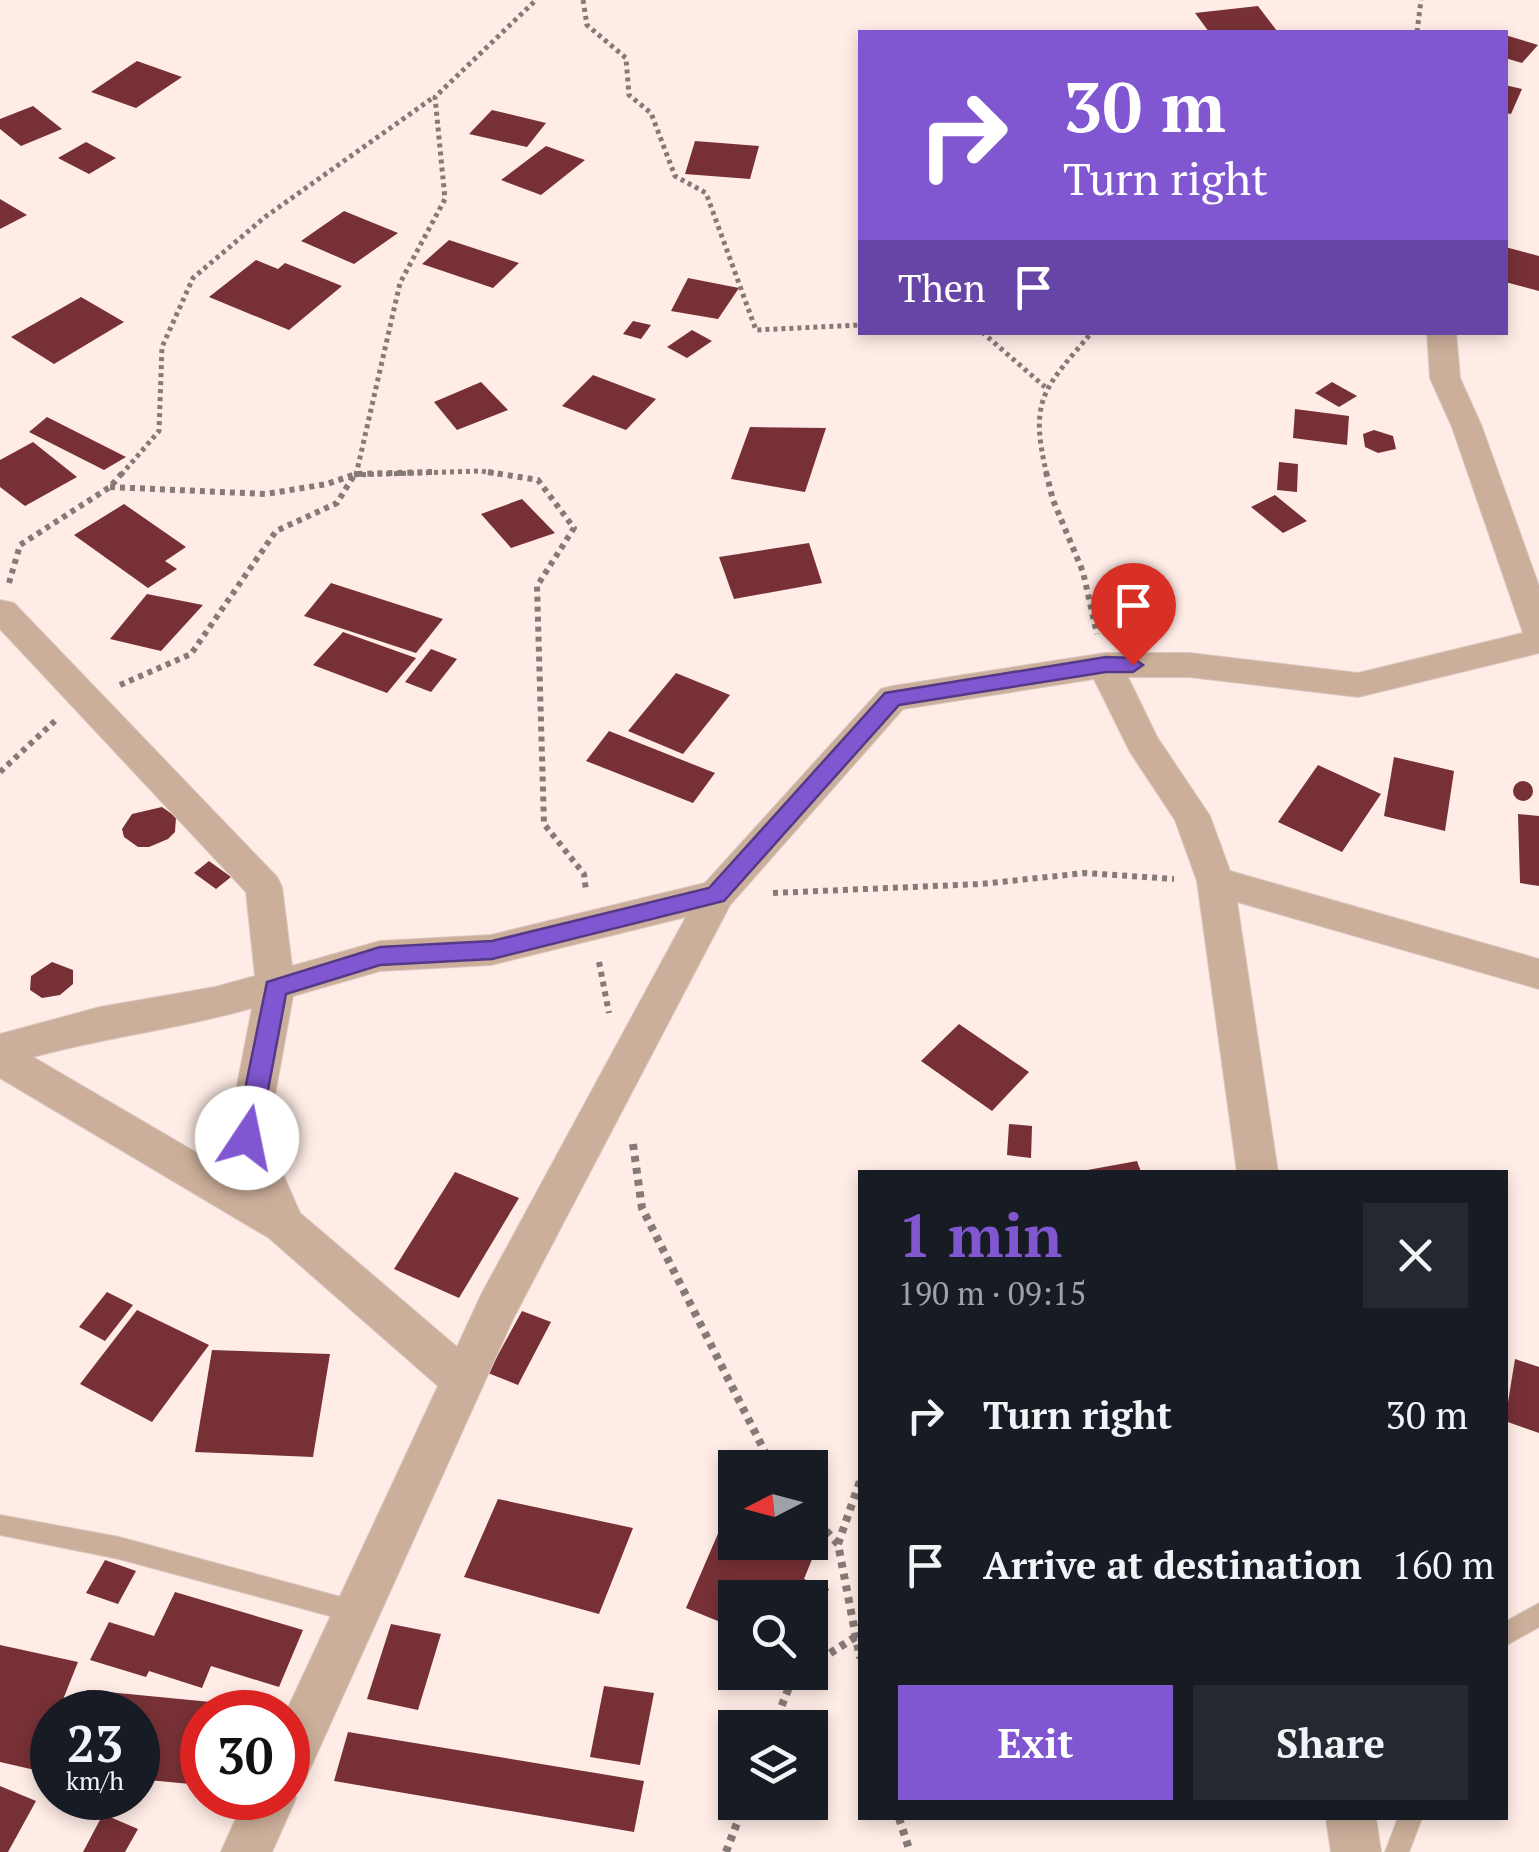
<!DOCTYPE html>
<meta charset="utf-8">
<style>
:root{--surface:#171b24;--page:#242831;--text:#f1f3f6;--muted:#9ea1a6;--accent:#8157d1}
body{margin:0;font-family:"PT Serif",serif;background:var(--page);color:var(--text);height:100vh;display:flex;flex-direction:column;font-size:38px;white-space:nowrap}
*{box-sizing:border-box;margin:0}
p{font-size:32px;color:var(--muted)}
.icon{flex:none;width:55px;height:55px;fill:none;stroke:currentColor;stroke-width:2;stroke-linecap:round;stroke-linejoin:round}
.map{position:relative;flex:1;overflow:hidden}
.sheet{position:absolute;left:858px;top:1170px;width:650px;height:650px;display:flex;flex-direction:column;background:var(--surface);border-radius:0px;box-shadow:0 5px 15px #0003}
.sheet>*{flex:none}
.banner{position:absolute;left:858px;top:30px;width:650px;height:305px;border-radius:0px;box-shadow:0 5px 15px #0003;background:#8157d1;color:#fff;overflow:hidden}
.needle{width:65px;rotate:264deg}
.tools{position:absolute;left:718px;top:1450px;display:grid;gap:20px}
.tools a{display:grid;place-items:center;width:110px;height:110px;border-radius:0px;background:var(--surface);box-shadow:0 5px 15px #0003;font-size:50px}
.speed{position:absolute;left:30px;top:1690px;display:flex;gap:20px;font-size:50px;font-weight:700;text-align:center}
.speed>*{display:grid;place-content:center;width:130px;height:130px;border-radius:50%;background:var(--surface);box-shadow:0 5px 15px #0003;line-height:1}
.speed small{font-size:25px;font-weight:400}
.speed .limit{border:15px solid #d22;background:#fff;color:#111}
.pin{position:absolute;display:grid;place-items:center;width:85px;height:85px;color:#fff;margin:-102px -42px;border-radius:50% 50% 50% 0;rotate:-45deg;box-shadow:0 0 10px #0007}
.pin .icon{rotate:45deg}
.me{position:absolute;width:110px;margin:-55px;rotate:11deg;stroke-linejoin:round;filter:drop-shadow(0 0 8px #0008)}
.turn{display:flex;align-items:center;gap:35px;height:210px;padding:0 40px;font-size:45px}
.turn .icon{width:130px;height:130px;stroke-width:2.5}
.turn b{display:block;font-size:70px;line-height:85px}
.then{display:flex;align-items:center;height:95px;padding:0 40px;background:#0003;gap:20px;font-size:38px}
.round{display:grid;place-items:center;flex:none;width:105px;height:105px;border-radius:0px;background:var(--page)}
.headline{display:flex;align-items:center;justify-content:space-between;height:170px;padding:0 40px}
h1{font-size:60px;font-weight:600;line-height:75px;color:var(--accent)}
.button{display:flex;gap:20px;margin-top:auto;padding:20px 40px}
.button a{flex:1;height:115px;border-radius:0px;background:var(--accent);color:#fff;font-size:40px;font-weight:600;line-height:115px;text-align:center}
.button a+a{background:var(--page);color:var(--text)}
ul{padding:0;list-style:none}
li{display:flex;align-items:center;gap:30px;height:150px;padding:0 40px}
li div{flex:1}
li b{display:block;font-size:38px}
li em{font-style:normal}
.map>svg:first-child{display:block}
.building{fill:#773136}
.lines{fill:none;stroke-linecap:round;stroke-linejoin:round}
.service-casing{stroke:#dac9c3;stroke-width:2}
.minor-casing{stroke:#dac9c3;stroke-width:2}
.path-far2{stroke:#867a76;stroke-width:5;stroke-dasharray:4 4;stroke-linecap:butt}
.path-far1{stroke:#867a76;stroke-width:6;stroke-dasharray:5 5;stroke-linecap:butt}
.path{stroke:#867a76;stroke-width:8;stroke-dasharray:6 6;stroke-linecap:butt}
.service{fill:#ccaf9a;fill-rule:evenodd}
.minor{fill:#ccaf9a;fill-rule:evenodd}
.route{fill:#8157d1;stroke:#543988;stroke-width:2.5}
</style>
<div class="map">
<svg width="1539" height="1852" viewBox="0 0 1539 1852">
<rect width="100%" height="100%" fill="#ffece6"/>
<!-- building -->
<g class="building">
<polygon points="1258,6 1277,31 1209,32 1195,13"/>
<polygon points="1505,35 1538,45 1522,63 1505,58"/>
<polygon points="137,61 182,77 136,108 91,92"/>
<polygon points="1505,85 1522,89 1511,114 1505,113"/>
<polygon points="33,106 62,129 21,146 0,129 0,119"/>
<polygon points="492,110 546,123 527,147 469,134"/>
<polygon points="695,141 759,146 750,179 685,174"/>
<polygon points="86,142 116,158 89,174 58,158"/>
<polygon points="546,146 585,160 541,195 501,180"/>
<polygon points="0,199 27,215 0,229"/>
<polygon points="344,211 398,233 354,264 301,241"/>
<polygon points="449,240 519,263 493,288 422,264"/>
<polygon points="1505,247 1539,256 1539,291 1505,282"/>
<polygon points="256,260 278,269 285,263 342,286 289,330 209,297"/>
<polygon points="688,278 739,288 718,319 671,311"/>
<polygon points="81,297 124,322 54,364 11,337"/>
<polygon points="633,321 651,325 641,339 623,334"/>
<polygon points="692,330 712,341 687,358 667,347"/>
<polygon points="593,375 656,399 626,430 562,406"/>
<polygon points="481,382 508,410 457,430 434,402"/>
<polygon points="1332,382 1357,396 1339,407 1315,393"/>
<polygon points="1295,409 1349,416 1347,445 1293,438"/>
<polygon points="47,417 126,457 104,470 29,432"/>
<polygon points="750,427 826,428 805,492 731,479"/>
<polygon points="1374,430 1393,436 1396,449 1378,453 1365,447 1363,434"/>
<polygon points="33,442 77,477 25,506 0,487 0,460"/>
<polygon points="1279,462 1298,464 1297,492 1277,490"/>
<polygon points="1275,495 1307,521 1283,533 1251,507"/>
<polygon points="522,499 555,533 511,548 481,514"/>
<polygon points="124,504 186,547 165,561 177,569 148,588 74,535"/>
<polygon points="809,543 822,583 734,599 719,557"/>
<polygon points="331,583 443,619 416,653 304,616"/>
<polygon points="147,594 203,605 161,651 110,639"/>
<polygon points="343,632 416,658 387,693 313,665"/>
<polygon points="431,649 457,659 431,692 405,682"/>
<polygon points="676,673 730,695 683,754 628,731"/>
<polygon points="609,731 715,773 693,803 586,761"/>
<polygon points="1394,757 1454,771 1445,831 1384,816"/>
<polygon points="1318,765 1381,794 1342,852 1278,822"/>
<circle cx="1523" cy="791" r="10"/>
<polygon points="162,807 176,817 175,832 168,839 149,847 138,847 124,837 122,829 132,814"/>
<polygon points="1518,814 1539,816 1539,886 1520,883"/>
<polygon points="209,861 231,877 216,889 194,873"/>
<polygon points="52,962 73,970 73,984 60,995 42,998 30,990 31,976"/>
<polygon points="959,1024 1029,1072 992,1111 921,1061"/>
<polygon points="1009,1124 1032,1126 1031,1158 1007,1155"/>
<polygon points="1137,1161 1141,1172 1082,1172 1082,1171"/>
<polygon points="455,1172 519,1198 459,1298 394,1269"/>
<polygon points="107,1292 133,1305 105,1341 79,1327"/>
<polygon points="137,1310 209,1345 152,1422 80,1384"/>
<polygon points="522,1311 551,1322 518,1385 488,1373"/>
<polygon points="212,1350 330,1354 313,1457 195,1452"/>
<polygon points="1515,1359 1539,1367 1539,1433 1505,1421"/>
<polygon points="498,1499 633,1528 599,1614 464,1577"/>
<polygon points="729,1508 735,1511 735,1542 807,1542 817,1547 804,1579 829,1589 810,1635 810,1598 735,1598 735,1628 686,1608"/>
<polygon points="105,1560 136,1571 118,1604 86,1593"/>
<polygon points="175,1592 303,1630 279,1687 211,1666 202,1688 149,1671 146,1677 90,1660 109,1622 154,1636"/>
<polygon points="391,1624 441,1634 418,1710 367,1699"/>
<polygon points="0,1645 78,1662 58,1712 52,1712 52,1727 35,1770 0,1762"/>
<polygon points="604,1686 654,1693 640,1765 590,1757"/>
<polygon points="87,1690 211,1702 208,1712 202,1712 202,1735 190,1784 138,1779 138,1712 81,1712"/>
<polygon points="348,1732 644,1781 634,1832 334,1781"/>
<polygon points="0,1786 36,1801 8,1852 0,1852"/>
<polygon points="103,1814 138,1829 125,1852 83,1852"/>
</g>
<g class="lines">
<defs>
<g id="service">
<polygon points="0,1515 119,1537 356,1601 364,1604 367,1612 364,1620 356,1623 119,1559 0,1535"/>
<polygon points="1539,1603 1539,1627 1505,1646 1505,1622"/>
<polygon points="1398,1818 1422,1818 1409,1852 1385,1852"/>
</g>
<g id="minor">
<path d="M1427,332H1456L1460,378L1482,427L1539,586V653L1358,697L1189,677H1128L1157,737L1210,816L1230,871L1539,959V989L1237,902L1278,1172H1237L1197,881L1175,820L1130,752L1094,679L903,709L730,905L513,1319L305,1780L291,1786L296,1798L272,1852H221L245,1798H288L286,1712L438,1386L269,1238L0,1078V1034L100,1007L215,987L255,976L246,892L0,629V600L14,603L277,877L282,887L292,966L380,941L491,935L705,883L881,689L893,686L1105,653H1189L1358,673L1523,633L1452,427L1430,378ZM686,917L482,1293L457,1347L300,1213L267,1138L293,996L380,971L491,965ZM252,1008L227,1138L245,1181L33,1057C105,1037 180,1029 252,1008Z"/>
<polygon points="1326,1818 1376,1818 1381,1852 1331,1852"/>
</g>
</defs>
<!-- service casing -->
<use href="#service" class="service-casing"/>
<!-- minor casing -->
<use href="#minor" class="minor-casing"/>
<!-- path-far2 -->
<g class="path-far2">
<polyline points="583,0 587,25 626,58 629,95 651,113 675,176 706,193 756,330 860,325"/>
<polyline points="1417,32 1421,0"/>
<polyline points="982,332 1045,387"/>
<polyline points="121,475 159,431 162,347 193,278 265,217 434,97"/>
<polyline points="354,475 481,471 504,475"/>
<polyline points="356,475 400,283 445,199 435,97 536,0"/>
<path d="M1047,475C1028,398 1045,388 1092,332"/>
</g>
<!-- path-far1 -->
<g class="path-far1">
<polyline points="488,472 538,480 574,528 537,586 544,824 584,874 586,891"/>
<polyline points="1046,472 1053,500 1083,572 1097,634"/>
<polyline points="110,487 266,494 327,484 356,474 432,472"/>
<polyline points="9,583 20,545 110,487 123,472"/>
<polyline points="120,685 191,654 276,531 337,503 356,472"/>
<polyline points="0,772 57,719"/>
<polyline points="773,893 981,884 1085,873 1174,879"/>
<polyline points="599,962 609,1013"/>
</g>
<!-- path -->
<g class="path">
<polyline points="633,1144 642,1208 773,1468"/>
<polyline points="810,1513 838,1544 860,1658"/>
<polyline points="838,1544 860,1481"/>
<polyline points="810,1666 857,1636"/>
<polyline points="773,1728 793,1677 800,1672"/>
<polyline points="899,1818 910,1852"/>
<polyline points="726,1852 745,1802"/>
</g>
<!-- service -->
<use href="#service" class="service"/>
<!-- minor -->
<use href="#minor" class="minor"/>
</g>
<!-- route -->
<polygon class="route" points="1106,657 1133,658 1143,665 1133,672 1106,672 899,705 724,901 492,959 380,965 286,994 259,1138 256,1145 247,1148 238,1145 235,1138 267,982 380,947 492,941 709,888 885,693"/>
</svg>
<div class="tools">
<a><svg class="needle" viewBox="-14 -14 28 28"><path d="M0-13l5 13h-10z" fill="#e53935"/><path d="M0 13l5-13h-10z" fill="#9ea1a6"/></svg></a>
<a><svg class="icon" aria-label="search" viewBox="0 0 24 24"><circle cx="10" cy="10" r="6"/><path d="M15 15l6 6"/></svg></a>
<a><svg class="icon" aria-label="layers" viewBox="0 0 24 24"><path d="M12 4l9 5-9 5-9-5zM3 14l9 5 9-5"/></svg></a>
</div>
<div class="speed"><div>23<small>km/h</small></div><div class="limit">30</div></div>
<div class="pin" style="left:1133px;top:665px;background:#d93025"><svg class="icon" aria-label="arrive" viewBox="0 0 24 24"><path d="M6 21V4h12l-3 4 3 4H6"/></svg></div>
<svg class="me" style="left:247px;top:1138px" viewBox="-20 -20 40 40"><circle r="19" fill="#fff"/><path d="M0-13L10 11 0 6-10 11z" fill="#8157d1"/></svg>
<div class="banner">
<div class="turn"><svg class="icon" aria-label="right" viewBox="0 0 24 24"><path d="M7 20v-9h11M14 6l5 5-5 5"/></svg><div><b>30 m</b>Turn right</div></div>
<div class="then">Then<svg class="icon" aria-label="arrive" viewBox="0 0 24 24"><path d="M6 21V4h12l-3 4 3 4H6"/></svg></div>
</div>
<section class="sheet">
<div class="headline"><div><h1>1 min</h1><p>190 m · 09:15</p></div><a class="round"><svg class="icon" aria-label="close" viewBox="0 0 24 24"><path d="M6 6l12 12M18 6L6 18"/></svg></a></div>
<ul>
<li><svg class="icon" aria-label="right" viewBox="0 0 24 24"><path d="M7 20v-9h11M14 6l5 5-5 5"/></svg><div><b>Turn right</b></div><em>30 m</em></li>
<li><svg class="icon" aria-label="arrive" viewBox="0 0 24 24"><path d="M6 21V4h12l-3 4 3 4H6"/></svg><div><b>Arrive at destination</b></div><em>160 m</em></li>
</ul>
<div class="button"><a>Exit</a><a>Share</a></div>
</section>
</div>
